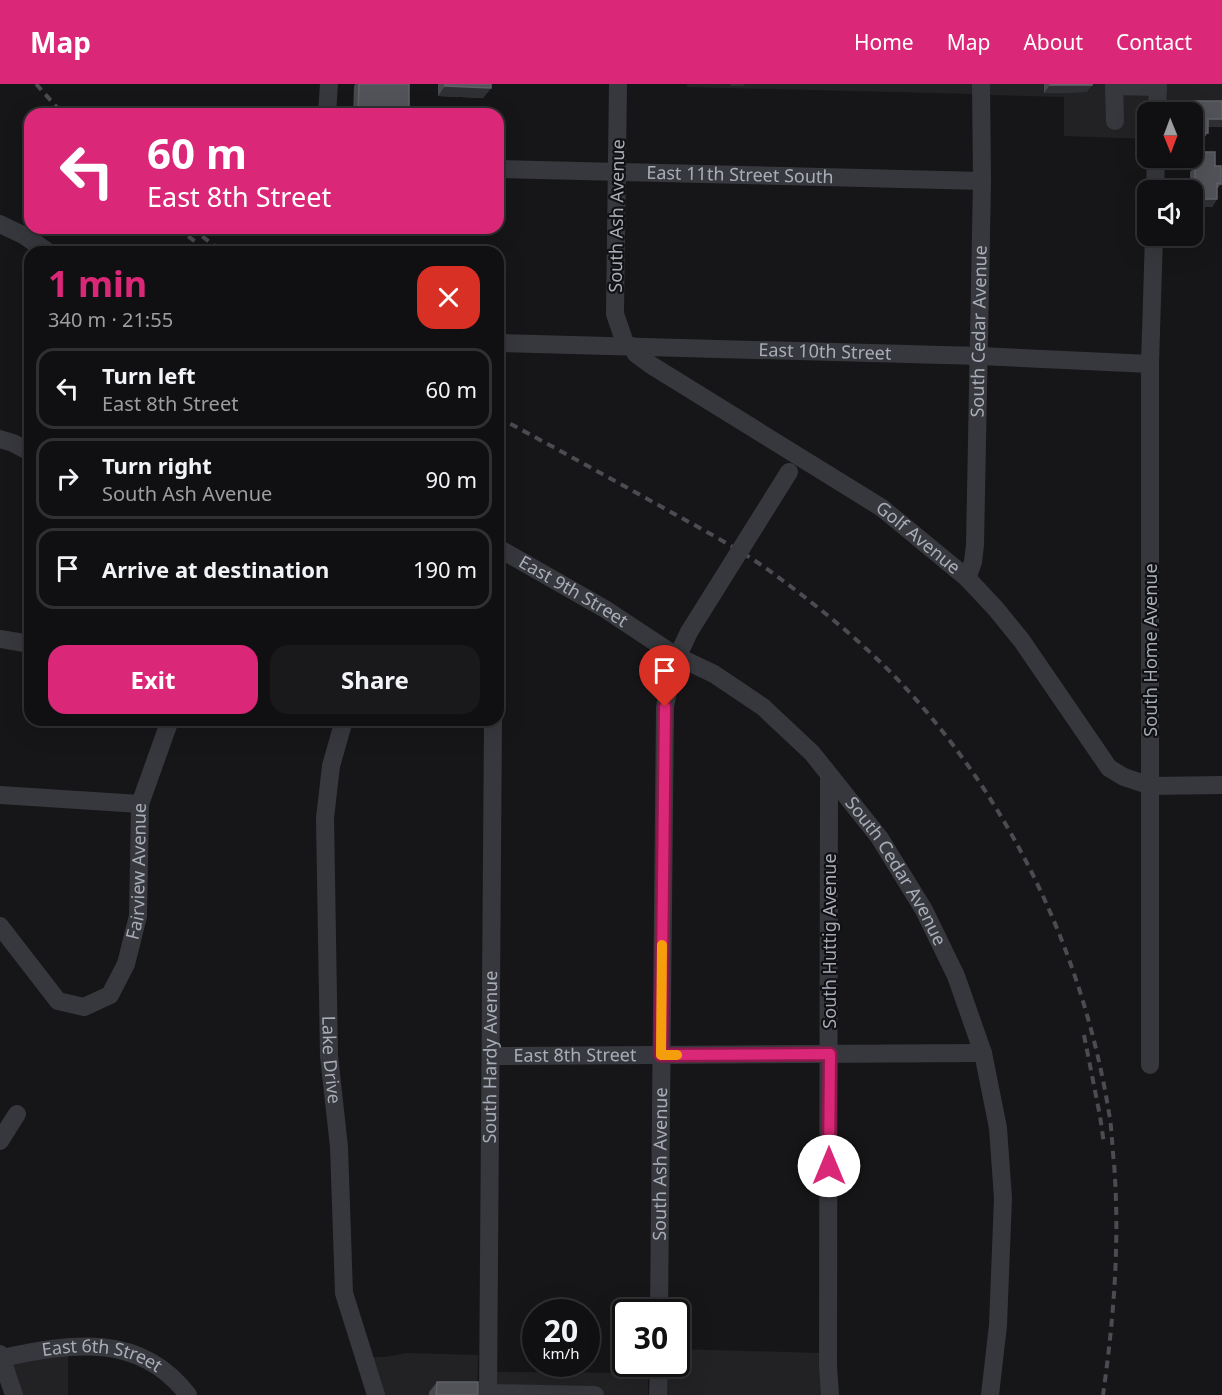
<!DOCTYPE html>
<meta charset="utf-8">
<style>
:root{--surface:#101012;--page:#19191b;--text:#f1f3f6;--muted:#9c9d9f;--line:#303032;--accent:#db2777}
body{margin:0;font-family:"Noto Sans",sans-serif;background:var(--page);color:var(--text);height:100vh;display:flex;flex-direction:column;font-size:22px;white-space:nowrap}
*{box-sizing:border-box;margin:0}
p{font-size:20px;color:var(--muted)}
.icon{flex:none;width:33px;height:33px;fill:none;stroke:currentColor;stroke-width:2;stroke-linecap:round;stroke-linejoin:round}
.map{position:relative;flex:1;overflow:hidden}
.sheet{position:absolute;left:24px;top:162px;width:480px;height:480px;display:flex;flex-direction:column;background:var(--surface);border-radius:18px;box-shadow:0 6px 24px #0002,0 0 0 2px var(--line)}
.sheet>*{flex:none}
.top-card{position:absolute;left:24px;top:24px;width:480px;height:126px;border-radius:18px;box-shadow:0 6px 24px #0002,0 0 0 2px var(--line);background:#db2777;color:#fff;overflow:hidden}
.needle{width:39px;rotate:179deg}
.controls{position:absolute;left:1137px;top:18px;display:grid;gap:12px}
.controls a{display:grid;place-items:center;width:66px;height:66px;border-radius:12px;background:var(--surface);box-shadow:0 6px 24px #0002,0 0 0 2px var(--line);font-size:30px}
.speed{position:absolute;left:522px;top:1215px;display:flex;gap:12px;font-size:30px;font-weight:700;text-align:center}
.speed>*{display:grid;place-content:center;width:78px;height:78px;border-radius:50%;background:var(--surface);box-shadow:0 6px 24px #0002,0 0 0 2px var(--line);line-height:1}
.speed small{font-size:15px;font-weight:400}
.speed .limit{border:3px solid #111;border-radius:9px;background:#fff;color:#111}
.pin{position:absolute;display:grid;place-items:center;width:51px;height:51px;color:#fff;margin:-62px -26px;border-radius:50% 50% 50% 0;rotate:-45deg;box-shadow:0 0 6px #0007}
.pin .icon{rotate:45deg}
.me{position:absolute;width:66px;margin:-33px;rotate:0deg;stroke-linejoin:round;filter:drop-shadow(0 0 4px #0008)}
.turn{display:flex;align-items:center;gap:21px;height:126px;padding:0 24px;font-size:27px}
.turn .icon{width:78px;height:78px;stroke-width:2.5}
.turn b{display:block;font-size:42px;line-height:51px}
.round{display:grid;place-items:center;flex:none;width:63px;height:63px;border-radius:18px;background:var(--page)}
.overview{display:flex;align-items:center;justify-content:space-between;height:102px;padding:0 24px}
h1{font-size:36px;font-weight:700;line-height:45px;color:var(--accent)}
.primary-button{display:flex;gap:12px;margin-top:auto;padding:12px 24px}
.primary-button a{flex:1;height:69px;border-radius:18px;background:var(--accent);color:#fff;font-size:24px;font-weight:700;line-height:69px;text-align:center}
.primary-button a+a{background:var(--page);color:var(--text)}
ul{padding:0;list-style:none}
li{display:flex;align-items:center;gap:18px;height:81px;margin:0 12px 9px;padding:0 12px;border:3px solid var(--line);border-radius:18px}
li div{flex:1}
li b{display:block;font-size:22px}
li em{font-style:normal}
header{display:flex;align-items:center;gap:36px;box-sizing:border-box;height:84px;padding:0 30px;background:var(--accent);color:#fff}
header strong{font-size:28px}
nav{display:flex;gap:33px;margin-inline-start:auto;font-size:21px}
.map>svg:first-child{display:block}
.built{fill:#222225}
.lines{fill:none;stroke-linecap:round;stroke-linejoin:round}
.minor{stroke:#37383d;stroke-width:18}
.rail{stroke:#4a4c52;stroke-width:4;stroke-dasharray:8 6;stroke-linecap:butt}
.minor-bridge{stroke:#37383d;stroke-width:18}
.wall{fill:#47494d}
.shaded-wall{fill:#2f3033}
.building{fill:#525359;stroke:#5f6168;stroke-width:1.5}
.route-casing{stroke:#8e194d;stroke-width:15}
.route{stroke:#db2777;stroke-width:10}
.slow{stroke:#f59e0b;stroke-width:10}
.labels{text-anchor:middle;stroke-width:4.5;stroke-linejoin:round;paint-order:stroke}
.street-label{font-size:18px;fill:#a8adb8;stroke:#111113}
</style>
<header>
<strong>Map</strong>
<nav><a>Home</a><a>Map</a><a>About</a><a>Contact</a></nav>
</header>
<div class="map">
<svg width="1222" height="1311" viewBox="0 0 1222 1311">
<rect width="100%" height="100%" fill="#161618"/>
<!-- built -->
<g class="built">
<polygon points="687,0 973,0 973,10 687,3"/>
<polygon points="987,0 1152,0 1151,28 1148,28 1147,55 1064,52 1064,13 987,11"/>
<polygon points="1165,0 1222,0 1222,22 1163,22"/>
<polygon points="677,1265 821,1269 824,1311 665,1311 666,1280 676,1280"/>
<polygon points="407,1269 478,1271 477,1311 384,1311 372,1273 385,1273"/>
<polygon points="68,1271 68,1311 18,1311 11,1284 13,1277"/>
<polygon points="494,1288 648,1289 648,1311 494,1311"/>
</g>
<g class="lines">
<!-- minor -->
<g class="minor">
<polyline points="618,0 615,230 626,262"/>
<polyline points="1114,0 1115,37"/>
<polyline points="1114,2 1158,3"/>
<polyline points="1157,28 1158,0"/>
<polyline points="327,30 329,0"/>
<path id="s1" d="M498,85L982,97"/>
<polyline points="1155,106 1156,74"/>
<polyline points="0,140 25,152 48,168"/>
<path id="s2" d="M498,259L980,272L1150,280"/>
<path id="s3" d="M632,262L636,270L651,281L882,424L967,494L996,525L1022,557L1109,684L1124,693L1151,702L1222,701"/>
<polyline points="0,355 13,359 30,368"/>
<path id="s4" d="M498,464L605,525L676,572L714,590L763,623L812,669L879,753L924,826L956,892L983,969L998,1044L1003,1114L998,1241L990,1311"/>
<path id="s5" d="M967,494L973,478L975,461L982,97L981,0"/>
<polyline points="0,555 30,560"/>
<path id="s6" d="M344,636L331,682L325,734L329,972L339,1063L344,1209L376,1311"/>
<polyline points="829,692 828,1282 830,1311"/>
<polyline points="0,711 140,720"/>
<path id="s7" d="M0,842L58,917L84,923L110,911L126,880L138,832L140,720L170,636"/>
<path id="s8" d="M491,972L983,969"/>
<polyline points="1150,981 1150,280 1154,152"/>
<polyline points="0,1057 17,1030"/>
<path id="s9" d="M659,1228L665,623C669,595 676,573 689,548"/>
<polyline points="0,1270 14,1311"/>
<path id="s10" d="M2,1274C71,1259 140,1248 188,1311"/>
<polyline points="488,1309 595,1311"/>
<path id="s11" d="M488,1311L493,636"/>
<polyline points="658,1311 659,1280"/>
</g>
<!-- rail -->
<g class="rail">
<polyline points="36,0 63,30"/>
<polyline points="177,144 197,159"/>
<polyline points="191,144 223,168"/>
<path d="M498,333C555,364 612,395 669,427C707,448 747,469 782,496C824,527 865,561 901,599C1011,717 1083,869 1109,1029C1112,1045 1112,1062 1114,1079C1120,1157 1114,1233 1103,1311"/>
<polyline points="1084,951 1100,1032 1104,1060"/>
</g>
<!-- minor-bridge -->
<polyline class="minor-bridge" points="689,548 789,388"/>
</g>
<!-- wall -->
<g class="wall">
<polygon points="355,0 409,0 409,30 353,30 354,3"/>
<polygon points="438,0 491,0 491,4 483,14 438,12"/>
<polygon points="1044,0 1092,0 1092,1 1086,8 1044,9"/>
<polygon points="1189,17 1222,43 1208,43 1202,57 1200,59 1192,59 1192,28 1184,28 1184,24"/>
<polygon points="1199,68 1215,82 1221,100 1217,105 1217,115 1212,123 1193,122 1193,108 1192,106 1190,106 1190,88 1194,83 1194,76"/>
<polygon points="437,1298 478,1311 429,1311 429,1308"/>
</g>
<!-- shaded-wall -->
<g class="shaded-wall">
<polygon points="731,0 745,0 743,2 730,2"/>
<polygon points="1050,1 1092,1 1086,8 1044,9"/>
<polygon points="445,2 491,4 483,14 438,12"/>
<polygon points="1208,35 1222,35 1222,43 1202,43"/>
<polygon points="1205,49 1208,49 1202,57 1200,59 1192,59 1192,56 1196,51"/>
<polygon points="1195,100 1199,101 1192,108 1192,106 1191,106"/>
<polygon points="1198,115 1217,115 1212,123 1193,122"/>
</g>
<!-- building -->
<g class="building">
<polygon points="359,0 409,0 409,30 358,30"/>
<polygon points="445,0 491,0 491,4 445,2"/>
<rect x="1050" y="0" width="42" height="1"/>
<polygon points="1189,17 1222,17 1222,35 1208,35 1208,49 1205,49 1205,51 1196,51 1196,50 1193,49 1193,32 1192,28 1189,28"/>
<polygon points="1199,68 1215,68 1215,82 1221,82 1221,100 1217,99 1217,115 1198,115 1199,101 1195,100 1195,80 1199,81"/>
<polygon points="437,1298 478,1298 478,1311 436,1311"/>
</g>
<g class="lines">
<defs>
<polyline id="route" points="665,623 661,971 830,970 829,1082"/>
</defs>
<!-- route casing -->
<use href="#route" class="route-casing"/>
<!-- route -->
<use href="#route" class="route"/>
<!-- slow -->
<polyline class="slow" points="662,861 661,971 677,971"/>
</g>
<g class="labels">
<!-- street labels -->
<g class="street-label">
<text dy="6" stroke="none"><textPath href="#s1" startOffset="242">East 11th Street South</textPath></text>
<text transform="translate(617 132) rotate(-89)" y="6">South Ash Avenue</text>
<text dy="6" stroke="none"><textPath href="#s5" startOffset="248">South Cedar Avenue</textPath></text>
<text dy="6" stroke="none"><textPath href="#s2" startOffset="327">East 10th Street</textPath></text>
<text dy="6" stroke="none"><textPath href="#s3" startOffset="346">Golf Avenue</textPath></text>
<text dy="6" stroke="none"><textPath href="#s4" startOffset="87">East 9th Street</textPath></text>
<text transform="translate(1151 566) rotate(-90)" y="6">South Home Avenue</text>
<text dy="6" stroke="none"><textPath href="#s7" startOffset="279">Fairview Avenue</textPath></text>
<text dy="6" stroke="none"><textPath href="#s4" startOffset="522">South Cedar Avenue</textPath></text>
<text transform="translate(830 857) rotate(-90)" y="6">South Huttig Avenue</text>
<text dy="6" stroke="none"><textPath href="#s8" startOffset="84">East 8th Street</textPath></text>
<text dy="6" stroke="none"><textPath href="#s11" startOffset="338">South Hardy Avenue</textPath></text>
<text dy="6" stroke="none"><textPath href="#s6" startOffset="342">Lake Drive</textPath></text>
<text dy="6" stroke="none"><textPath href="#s9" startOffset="148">South Ash Avenue</textPath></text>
<text dy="6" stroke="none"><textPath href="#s10" startOffset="102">East 6th Street</textPath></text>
</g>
</g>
</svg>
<div class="controls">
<a><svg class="needle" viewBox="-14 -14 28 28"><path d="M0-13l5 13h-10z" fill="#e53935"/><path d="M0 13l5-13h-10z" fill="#9c9d9f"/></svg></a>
<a><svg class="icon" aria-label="sound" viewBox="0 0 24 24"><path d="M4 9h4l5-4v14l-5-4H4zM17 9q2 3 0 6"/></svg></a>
</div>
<div class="speed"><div>20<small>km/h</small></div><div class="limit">30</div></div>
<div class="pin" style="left:665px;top:623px;background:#d93025"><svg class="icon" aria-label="arrive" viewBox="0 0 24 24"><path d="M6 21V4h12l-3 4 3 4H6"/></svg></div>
<svg class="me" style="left:829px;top:1082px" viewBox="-20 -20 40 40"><circle r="19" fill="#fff"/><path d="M0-13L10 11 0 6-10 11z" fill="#db2777"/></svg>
<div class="top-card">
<div class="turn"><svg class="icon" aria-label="left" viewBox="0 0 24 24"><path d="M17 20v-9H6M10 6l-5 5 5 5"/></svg><div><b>60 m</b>East 8th Street</div></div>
</div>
<section class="sheet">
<div class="overview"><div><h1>1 min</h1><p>340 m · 21:55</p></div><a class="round" style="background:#d93025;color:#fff"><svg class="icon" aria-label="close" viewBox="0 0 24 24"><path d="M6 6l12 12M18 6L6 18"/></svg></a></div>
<ul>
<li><svg class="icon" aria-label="left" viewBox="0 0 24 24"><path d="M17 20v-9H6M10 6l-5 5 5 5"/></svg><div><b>Turn left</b><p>East 8th Street</p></div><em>60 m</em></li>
<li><svg class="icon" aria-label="right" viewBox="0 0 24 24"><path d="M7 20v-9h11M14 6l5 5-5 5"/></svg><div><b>Turn right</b><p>South Ash Avenue</p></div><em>90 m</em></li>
<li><svg class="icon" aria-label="arrive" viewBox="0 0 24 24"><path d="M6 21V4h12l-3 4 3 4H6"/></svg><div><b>Arrive at destination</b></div><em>190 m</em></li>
</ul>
<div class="primary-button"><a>Exit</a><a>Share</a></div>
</section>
</div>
